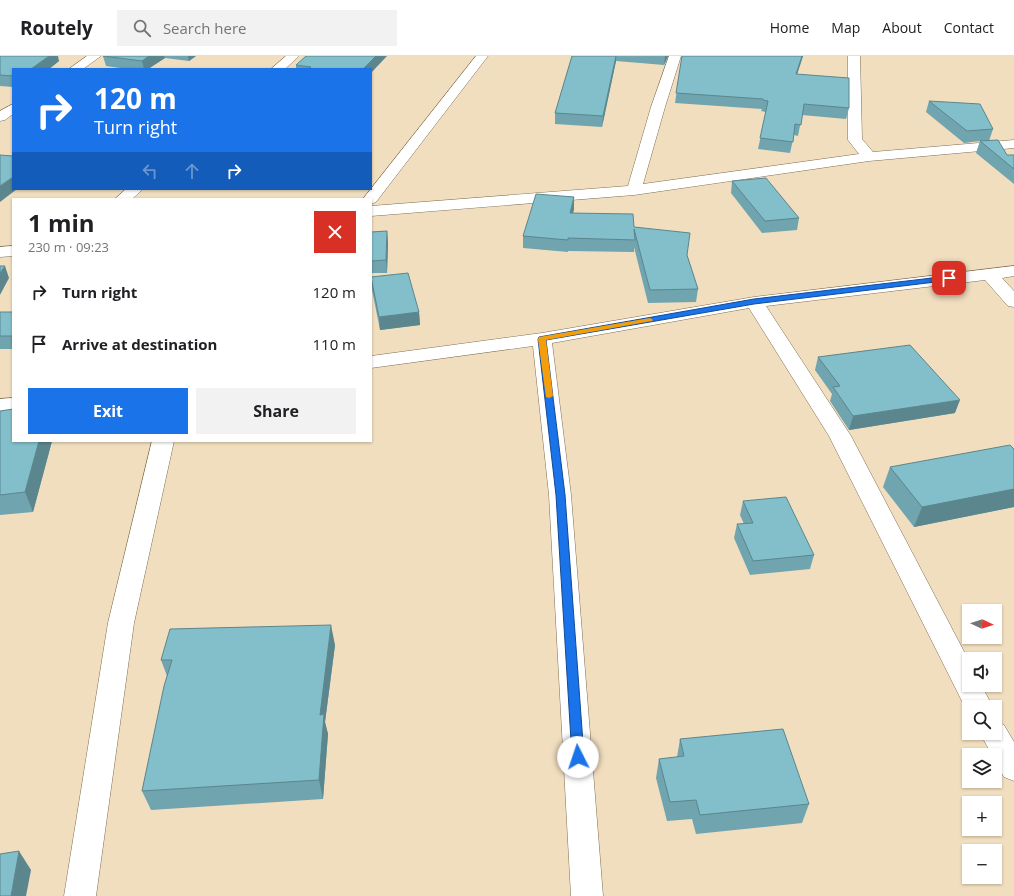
<!DOCTYPE html>
<meta charset="utf-8">
<style>
:root{--surface:#fff;--page:#f2f2f2;--text:#202124;--muted:#757577;--line:#e0e0e0;--accent:#1a73e8}
body{margin:0;font-family:"Open Sans",sans-serif;background:var(--page);color:var(--text);height:100vh;display:flex;flex-direction:column;font-size:15px;white-space:nowrap}
*{box-sizing:border-box;margin:0}
p{font-size:13px;color:var(--muted)}
.icon{flex:none;width:22px;height:22px;fill:none;stroke:currentColor;stroke-width:2;stroke-linecap:round;stroke-linejoin:round}
.map{position:relative;flex:1;overflow:hidden}
.sheet{position:absolute;left:12px;top:142px;width:360px;height:244px;display:flex;flex-direction:column;background:var(--surface);border-radius:0px;box-shadow:0 1px 3px #0004}
.sheet>*{flex:none}
.top-card{position:absolute;left:12px;top:12px;width:360px;height:122px;border-radius:0px;box-shadow:0 1px 3px #0004;background:#1a73e8;color:#fff;overflow:hidden}
.needle{width:26px;rotate:94deg}
.fabs{position:absolute;left:962px;top:548px;display:grid;gap:8px}
.fabs a{display:grid;place-items:center;width:40px;height:40px;border-radius:0px;background:var(--surface);box-shadow:0 1px 3px #0004;font-size:20px}
.pin{position:absolute;display:grid;place-items:center;width:34px;height:34px;color:#fff;margin:-17px;border-radius:8px;box-shadow:0 2px 6px #0006}
.me{position:absolute;width:44px;margin:-22px;rotate:356deg;stroke-linejoin:round;filter:drop-shadow(0 0 3px #0008)}
.turn{display:flex;align-items:center;gap:14px;height:84px;padding:0 16px;font-size:18px}
.turn .icon{width:52px;height:52px;stroke-width:2.5}
.turn b{display:block;font-size:28px;line-height:34px}
.lanes{display:flex;align-items:center;height:38px;padding:0 16px;background:#0003;justify-content:center;gap:20px;direction:ltr}
.lanes .off{opacity:.35}
.round{display:grid;place-items:center;flex:none;width:42px;height:42px;border-radius:0px;background:var(--page)}
.summary{display:flex;align-items:center;justify-content:space-between;height:68px;padding:0 16px}
h1{font-size:24px;font-weight:700;line-height:30px}
.button{display:flex;gap:8px;margin-top:auto;padding:8px 16px}
.button a{flex:1;height:46px;border-radius:0px;background:var(--accent);color:#fff;font-size:16px;font-weight:700;line-height:46px;text-align:center}
.button a+a{background:var(--page);color:var(--text)}
ul{padding:0;list-style:none}
li{display:flex;align-items:center;gap:12px;height:52px;padding:0 16px}
li div{flex:1}
li b{display:block;font-size:15px}
li em{font-style:normal}
header{display:flex;align-items:center;gap:24px;box-sizing:border-box;height:56px;padding:0 20px;background:var(--surface);border-bottom:1px solid var(--line)}
header strong{font-size:19px}
nav{display:flex;gap:22px;margin-inline-start:auto;font-size:14px}
.search{width:280px;height:36px;background:var(--page);display:flex;align-items:center;gap:10px;box-sizing:border-box;padding:0 14px;border-radius:0px;color:var(--muted);font-size:15px}
.map>svg:first-child{display:block}
.lines{fill:none;stroke-linecap:round;stroke-linejoin:round}
.minor-casing{stroke:#7f6e52;stroke-width:1}
.minor{fill:#fff;fill-rule:evenodd}
.wall{fill:#70a4ae}
.shaded-wall{fill:#5b868d}
.building{fill:#82bfca;stroke:#5b868d}
.route{fill:#1a73e8;stroke:#114b97}
.slow{fill:#f59e0b}
</style>
<header>
<strong>Routely</strong>
<div class="search"><svg class="icon" aria-label="search" viewBox="0 0 24 24"><circle cx="10" cy="10" r="6"/><path d="M15 15l6 6"/></svg>Search here</div>
<nav><a>Home</a><a>Map</a><a>About</a><a>Contact</a></nav>
</header>
<div class="map">
<svg width="1014" height="840" viewBox="0 0 1014 840">
<rect width="100%" height="100%" fill="#f1debf"/>
<g class="lines">
<defs>
<g id="minor">
<polygon points="87,0 101,0 83,13 69,13"/>
<polygon points="286,0 299,0 285,13 271,13"/>
<polygon points="476,0 488,0 376,146 371,148 371,143 363,143"/>
<polygon points="669,0 681,0 665,51 643,128 859,98 848,84 848,0 860,0 862,83 873,96 1014,84 1014,92 869,105 634,139 371,160 371,150 628,130 651,51"/>
<polygon points="13,48 13,58 5,64 0,65 0,55"/>
<polygon points="126,133 143,133 132,143 115,143"/>
<polygon points="13,190 13,200 0,201 0,191"/>
<polygon points="1014,210 1014,220 1002,222 1014,235 1014,251 1008,250 985,224 766,250 851,380 969,605 969,629 981,629 993,651 969,651 969,659 829,380 749,252 552,287 571,439 603,840 571,840 549,439 533,290 371,312 371,300 542,277 754,241"/>
<polygon points="13,342 13,354 0,355 0,343"/>
<polygon points="152,385 174,385 134,567 96,840 64,840 108,567"/>
<polygon points="995,665 1004,669 1014,686 1014,725 1004,721 995,705 995,699 992,699 980,677 995,677"/>
</g>
</defs>
<!-- minor casing -->
<use href="#minor" class="minor-casing"/>
<!-- minor -->
<use href="#minor" class="minor"/>
</g>
<!-- wall -->
<g class="wall">
<polygon points="0,0 59,5 49,13 13,13 13,31 0,30"/>
<polygon points="103,0 196,0 189,5 165,2 148,13 127,13 106,10"/>
<polygon points="567,0 668,0 664,9 616,5 602,71 555,68 555,57 572,0"/>
<polygon points="682,0 803,0 797,18 849,52 846,63 802,59 798,80 794,79 790,97 758,93 766,56 761,55 762,53 675,47"/>
<polygon points="296,9 371,13 296,13"/>
<polygon points="929,45 993,73 989,85 1007,99 1014,99 1014,128 976,97 980,85 964,87 926,56"/>
<polygon points="732,125 799,162 797,174 762,177 731,137"/>
<polygon points="574,141 574,153 573,157 634,171 687,199 698,233 696,246 648,247 634,191 634,196 568,195 568,196 523,192 523,180"/>
<polygon points="387,175 388,188 387,217 371,217 371,176"/>
<polygon points="371,221 419,256 420,269 380,274 372,234"/>
<rect x="0" y="256" width="13" height="37"/>
<polygon points="818,301 955,357 849,374 830,345 832,338 815,314"/>
<polygon points="0,355 13,385 52,385 33,456 0,459"/>
<polygon points="1014,393 1014,451 914,471 883,431 890,411"/>
<polygon points="743,445 814,499 810,513 750,519 734,482 737,468 744,468 740,459"/>
<polygon points="335,589 325,666 328,678 323,743 151,754 142,735 167,620 161,604"/>
<polygon points="680,683 809,748 802,767 696,778 692,763 667,765 656,722 659,703 677,701"/>
</g>
<!-- shaded-wall -->
<g class="shaded-wall">
<polygon points="49,0 58,0 59,5 49,13 31,13"/>
<polygon points="149,0 164,0 165,2 148,13 144,13 142,5"/>
<polygon points="188,0 196,0 189,5"/>
<polygon points="376,0 387,0 371,17 371,13 363,13"/>
<polygon points="616,0 616,5 602,71 603,60"/>
<polygon points="665,0 668,0 664,9"/>
<polygon points="802,0 803,0 794,28 796,18"/>
<polygon points="13,121 13,133 17,133 0,146 0,130"/>
<polygon points="574,141 574,153 570,169 570,157"/>
<polygon points="387,175 388,188 387,217 386,204"/>
<polygon points="5,210 9,222 0,239 0,217"/>
<polygon points="419,256 420,269 380,274 379,261"/>
<polygon points="960,344 955,357 849,374 853,360"/>
<polygon points="39,385 52,385 33,456 25,436"/>
<polygon points="1014,433 1014,451 914,471 922,451"/>
<polygon points="331,569 335,589 325,666 328,678 323,743 319,724 320,659"/>
<polygon points="19,795 31,814 26,840 11,840"/>
</g>
<!-- building -->
<g class="building">
<polygon points="0,0 49,0 31,13 13,13 13,20 0,19"/>
<polygon points="103,0 149,0 142,5"/>
<polygon points="306,0 376,0 363,13 308,13 311,11 296,9"/>
<polygon points="572,0 616,0 603,60 555,57"/>
<polygon points="682,0 802,0 796,18 849,22 849,52 804,48 801,69 795,68 793,86 760,82 768,45 763,44 763,43 676,37"/>
<polygon points="929,45 980,48 993,73 967,75"/>
<polygon points="998,84 1007,99 1014,99 1014,113 980,85"/>
<polygon points="0,99 13,100 13,121 0,130"/>
<polygon points="766,122 799,162 765,165 732,125"/>
<polygon points="536,138 574,141 570,157 633,158 634,171 690,177 687,199 698,233 650,234 634,173 635,184 568,182 568,184 523,180"/>
<polygon points="387,175 386,204 371,205 371,176"/>
<polygon points="0,210 5,210 0,217"/>
<polygon points="408,217 419,256 379,261 371,221"/>
<rect x="0" y="256" width="13" height="24"/>
<polygon points="910,289 960,344 853,360 833,331 840,330 818,301"/>
<polygon points="13,353 13,385 39,385 25,436 0,439 0,355"/>
<polygon points="1010,389 1014,393 1014,433 922,451 890,411"/>
<polygon points="786,441 814,499 753,505 737,468 753,467 743,445"/>
<polygon points="331,569 320,659 324,658 319,724 142,735 164,630 172,604 161,604 170,573"/>
<polygon points="783,673 809,748 700,759 696,744 670,746 659,703 684,700 680,683"/>
<polygon points="19,795 11,840 0,840 0,798"/>
</g>
<!-- route -->
<polygon class="route" points="949,220 953,222 952,224 754,248 546,284 565,439 584,701 582,705 578,706 574,705 572,701 556,439 538,283 539,281 754,243"/>
<!-- slow -->
<polygon class="slow" points="650,262 653,264 652,265 546,284 553,340 549,342 546,341 538,283 539,281"/>
</svg>
<div class="fabs">
<a><svg class="needle" viewBox="-14 -14 28 28"><path d="M0-13l5 13h-10z" fill="#e53935"/><path d="M0 13l5-13h-10z" fill="#757577"/></svg></a>
<a><svg class="icon" aria-label="sound" viewBox="0 0 24 24"><path d="M4 9h4l5-4v14l-5-4H4zM17 9q2 3 0 6"/></svg></a>
<a><svg class="icon" aria-label="search" viewBox="0 0 24 24"><circle cx="10" cy="10" r="6"/><path d="M15 15l6 6"/></svg></a>
<a><svg class="icon" aria-label="layers" viewBox="0 0 24 24"><path d="M12 4l9 5-9 5-9-5zM3 14l9 5 9-5"/></svg></a>
<a>+</a>
<a>−</a>
</div>
<div class="pin" style="left:949px;top:222px;background:#d93025"><svg class="icon" aria-label="arrive" viewBox="0 0 24 24"><path d="M6 21V4h12l-3 4 3 4H6"/></svg></div>
<svg class="me" style="left:578px;top:701px" viewBox="-20 -20 40 40"><circle r="19" fill="#fff"/><path d="M0-13L10 11 0 6-10 11z" fill="#1a73e8"/></svg>
<div class="top-card">
<div class="turn"><svg class="icon" aria-label="right" viewBox="0 0 24 24"><path d="M7 20v-9h11M14 6l5 5-5 5"/></svg><div><b>120 m</b>Turn right</div></div>
<div class="lanes"><svg class="icon off" aria-label="left" viewBox="0 0 24 24"><path d="M17 20v-9H6M10 6l-5 5 5 5"/></svg><svg class="icon off" aria-label="ahead" viewBox="0 0 24 24"><path d="M12 20V5M6 11l6-6 6 6"/></svg><svg class="icon" aria-label="right" viewBox="0 0 24 24"><path d="M7 20v-9h11M14 6l5 5-5 5"/></svg></div>
</div>
<section class="sheet">
<div class="summary"><div><h1>1 min</h1><p>230 m · 09:23</p></div><a class="round" style="background:#d93025;color:#fff"><svg class="icon" aria-label="close" viewBox="0 0 24 24"><path d="M6 6l12 12M18 6L6 18"/></svg></a></div>
<ul>
<li><svg class="icon" aria-label="right" viewBox="0 0 24 24"><path d="M7 20v-9h11M14 6l5 5-5 5"/></svg><div><b>Turn right</b></div><em>120 m</em></li>
<li><svg class="icon" aria-label="arrive" viewBox="0 0 24 24"><path d="M6 21V4h12l-3 4 3 4H6"/></svg><div><b>Arrive at destination</b></div><em>110 m</em></li>
</ul>
<div class="button"><a>Exit</a><a>Share</a></div>
</section>
</div>
